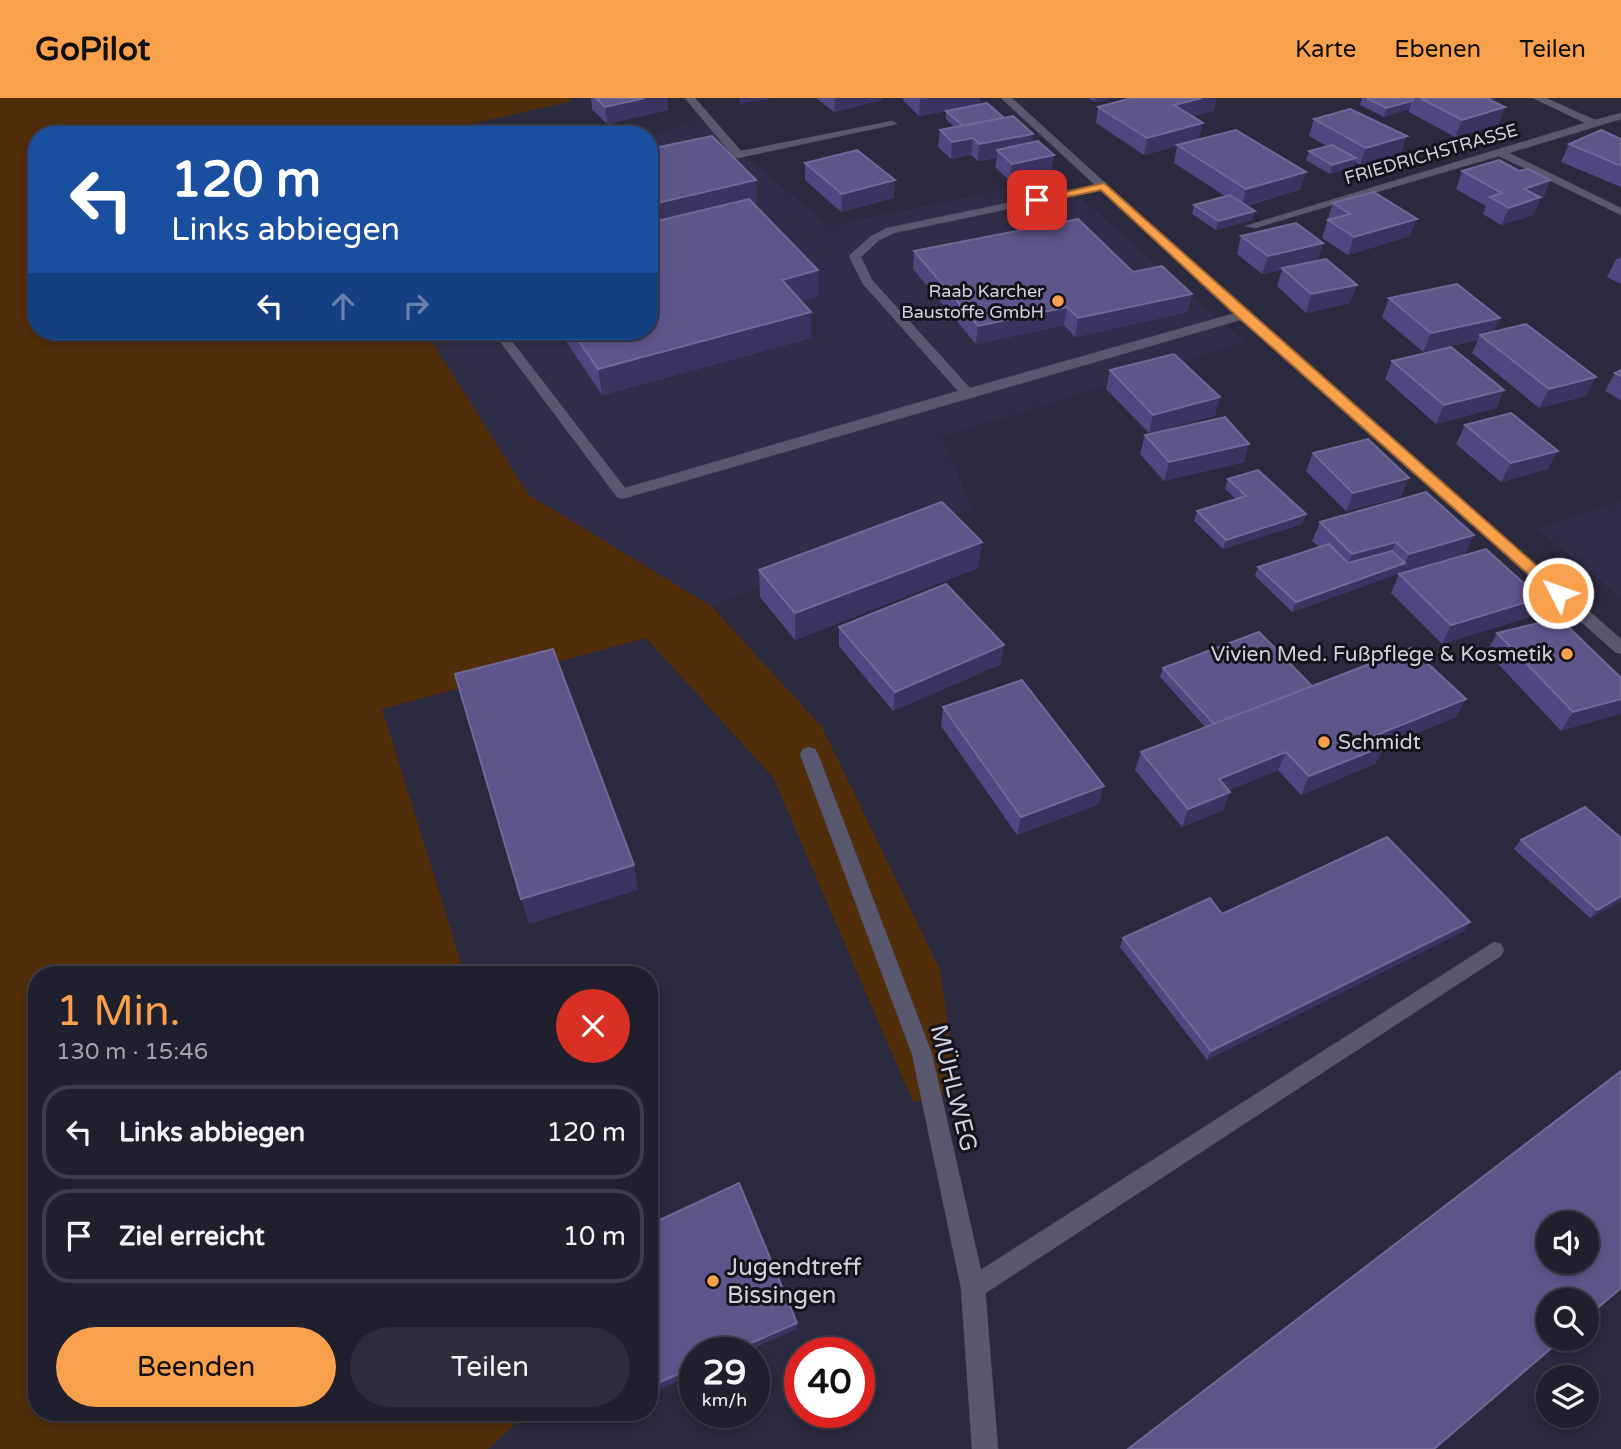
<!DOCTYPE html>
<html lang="de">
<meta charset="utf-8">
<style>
:root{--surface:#201f2e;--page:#2d2c3a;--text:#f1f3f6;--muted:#a2a2aa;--line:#3d3d4a;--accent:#f9a04c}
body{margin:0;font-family:"Varela Round",sans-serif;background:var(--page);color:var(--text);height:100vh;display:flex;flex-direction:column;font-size:26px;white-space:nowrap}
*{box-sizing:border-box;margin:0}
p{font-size:23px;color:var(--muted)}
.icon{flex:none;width:38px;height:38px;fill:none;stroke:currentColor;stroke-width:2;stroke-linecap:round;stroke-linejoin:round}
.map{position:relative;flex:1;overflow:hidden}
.drawer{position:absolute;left:28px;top:868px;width:630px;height:455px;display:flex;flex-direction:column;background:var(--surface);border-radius:28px;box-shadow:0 4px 10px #0003,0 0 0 2px var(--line)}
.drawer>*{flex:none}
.guide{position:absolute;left:28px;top:28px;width:630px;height:214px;border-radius:28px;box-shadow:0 4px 10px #0003,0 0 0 2px var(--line);background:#1a4fa0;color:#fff;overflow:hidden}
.fabs{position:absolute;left:1536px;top:1113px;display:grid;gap:14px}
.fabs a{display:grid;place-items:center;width:63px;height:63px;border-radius:50%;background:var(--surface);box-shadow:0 4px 10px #0003,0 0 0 2px var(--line);font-size:35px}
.speed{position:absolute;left:679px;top:1239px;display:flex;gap:14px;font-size:35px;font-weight:700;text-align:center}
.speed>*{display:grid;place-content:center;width:91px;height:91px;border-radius:50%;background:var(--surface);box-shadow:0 4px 10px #0003,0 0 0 2px var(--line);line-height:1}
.speed small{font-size:18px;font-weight:400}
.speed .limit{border:10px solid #d22;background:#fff;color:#111}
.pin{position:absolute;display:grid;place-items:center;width:60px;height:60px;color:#fff;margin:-30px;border-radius:14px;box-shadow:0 4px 10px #0006}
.me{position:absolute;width:77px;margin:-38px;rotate:311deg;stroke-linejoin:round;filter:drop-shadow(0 0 5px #0008)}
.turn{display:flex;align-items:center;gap:24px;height:147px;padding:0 28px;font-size:32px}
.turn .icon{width:91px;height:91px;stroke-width:2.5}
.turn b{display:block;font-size:49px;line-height:60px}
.lanes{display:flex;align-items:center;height:66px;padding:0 28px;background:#0003;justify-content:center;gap:35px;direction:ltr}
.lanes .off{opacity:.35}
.round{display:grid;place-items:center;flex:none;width:74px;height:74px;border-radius:37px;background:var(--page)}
.headline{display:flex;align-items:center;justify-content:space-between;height:119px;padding:0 28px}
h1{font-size:42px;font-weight:600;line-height:52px;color:var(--accent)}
.primary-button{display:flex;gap:14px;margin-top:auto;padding:14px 28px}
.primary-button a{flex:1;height:80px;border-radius:42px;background:var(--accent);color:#111;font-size:28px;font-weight:600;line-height:80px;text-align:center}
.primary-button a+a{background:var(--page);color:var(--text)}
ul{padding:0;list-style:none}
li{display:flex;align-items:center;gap:21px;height:94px;margin:0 14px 10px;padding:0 14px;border:4px solid var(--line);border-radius:28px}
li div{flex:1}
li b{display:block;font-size:26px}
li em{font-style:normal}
header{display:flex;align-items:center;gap:42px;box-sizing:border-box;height:98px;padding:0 35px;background:var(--accent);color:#111}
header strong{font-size:33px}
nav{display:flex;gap:38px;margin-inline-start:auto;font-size:24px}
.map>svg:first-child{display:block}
.built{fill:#302d48}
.green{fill:#512d09}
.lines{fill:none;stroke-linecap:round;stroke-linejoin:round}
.service-casing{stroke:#444353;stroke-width:1}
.minor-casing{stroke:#444353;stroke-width:1}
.tertiary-casing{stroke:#444353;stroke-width:1}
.service{fill:#59586e;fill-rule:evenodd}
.minor{fill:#59586e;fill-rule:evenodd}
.tertiary{fill:#59586e;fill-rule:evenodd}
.wall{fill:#504681}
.shaded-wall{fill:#3b3462}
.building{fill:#5e558b;stroke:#706898;stroke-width:2;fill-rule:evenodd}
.route{fill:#f9a04c;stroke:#a26831;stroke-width:2}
.poi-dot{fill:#f9a04c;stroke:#14131c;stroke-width:2.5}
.labels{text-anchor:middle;stroke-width:6;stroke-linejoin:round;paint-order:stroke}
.far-street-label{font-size:18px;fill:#d1d0dd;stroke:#14131c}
.far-poi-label{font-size:18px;fill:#d1d0dd;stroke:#14131c;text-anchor:end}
.poi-label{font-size:21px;fill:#d1d0dd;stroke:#14131c;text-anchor:end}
.near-street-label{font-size:24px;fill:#d1d0dd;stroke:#14131c}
.near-poi-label{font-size:24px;fill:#d1d0dd;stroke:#14131c;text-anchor:start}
</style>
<header>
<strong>GoPilot</strong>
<nav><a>Karte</a><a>Ebenen</a><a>Teilen</a></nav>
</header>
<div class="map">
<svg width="1621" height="1351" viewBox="0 0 1621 1351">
<rect width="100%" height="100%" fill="#2b293d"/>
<!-- built -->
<g class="built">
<polygon points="699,20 829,128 1058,80 1245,244 942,339 972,411 711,508 529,397 425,233 649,233 649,39"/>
<polygon points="1621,404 1621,500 1537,430"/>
</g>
<!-- green -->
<polygon class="green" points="0,0 570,0 573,3 444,32 444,37 37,37 37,233 425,233 529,397 711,508 822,629 940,872 957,993 913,1004 773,679 646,540 382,611 465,877 37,877 37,1314 528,1314 488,1351 0,1351"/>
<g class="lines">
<defs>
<g id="service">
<polygon points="1104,85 1109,88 1108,90 894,135 879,142 861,159 872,182 970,290 1239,214 1247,214 1247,220 622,401 617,399 492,233 504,233 625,390 958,293 863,186 849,158 851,156 871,138 887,130"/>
<polygon points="1494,844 1501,846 1504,852 1501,858 981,1198 973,1202 965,1198 961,1190 965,1182"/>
</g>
<g id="minor">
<polygon points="685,0 695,0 741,53 892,23 897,26 738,60 734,59"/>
<polygon points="1533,0 1546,0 1595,22 1621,15 1621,21 1509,55 1621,110 1621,117 1499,58 1255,130 1245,128 1585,25"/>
<polygon points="809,649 815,651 818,656 932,956 985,1190 998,1351 972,1351 961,1190 912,956 800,656 803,651"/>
</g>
<polygon id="tertiary" points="1001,0 1012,0 1247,214 1621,541 1621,556 1615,554 1239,220"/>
</defs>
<!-- service casing -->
<use href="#service" class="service-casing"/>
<!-- minor casing -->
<use href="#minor" class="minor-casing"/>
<!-- tertiary casing -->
<use href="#tertiary" class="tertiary-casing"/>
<!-- service -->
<use href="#service" class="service"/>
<!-- minor -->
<use href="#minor" class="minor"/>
<!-- tertiary -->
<use href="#tertiary" class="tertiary"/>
</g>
<!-- wall -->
<g class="wall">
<polygon points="591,0 667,0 668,12 607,26 592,11"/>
<polygon points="816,0 883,0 882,2 834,14"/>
<polygon points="903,0 980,0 979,6 1032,45 1054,57 1051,74 1010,83 995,69 997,60 978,63 971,57 951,61 938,49 940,32 954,29 946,21 946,13 919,18 903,2"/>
<polygon points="1088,0 1113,0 1095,4"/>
<polygon points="1362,0 1411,0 1413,1 1413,0 1495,0 1493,3 1499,26 1455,39 1409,14 1409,11 1384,19 1360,7"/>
<polygon points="1098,9 1214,13 1192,18 1199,41 1301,91 1247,108 1255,113 1252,122 1216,132 1192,116 1194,107 1225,98 1174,65 1177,48 1144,57 1096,25"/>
<polygon points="1314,21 1401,55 1360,67 1355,64 1353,69 1330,76 1306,62 1309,53 1327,48 1309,38"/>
<polygon points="1621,41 1621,89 1561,64 1569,46"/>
<polygon points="805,65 894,100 841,114 805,82"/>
<polygon points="1462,73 1519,73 1550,82 1543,100 1540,101 1533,117 1501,127 1483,116 1486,108 1456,91"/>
<polygon points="756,82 757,107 755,107 818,198 801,203 811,240 602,297 559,233 649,233"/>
<polygon points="1333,105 1410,138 1348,157 1322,140"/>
<polygon points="1241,138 1323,145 1317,163 1350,205 1306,215 1277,188 1282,172 1262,176 1237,156"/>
<polygon points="914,153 1133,174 1192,196 1187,214 1075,239 1064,227 976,246 913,171"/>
<polygon points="1621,159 1621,186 1607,179 1616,161"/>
<polygon points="1389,200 1500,220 1494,233 1586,298 1539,310 1472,255 1478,242 1423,254 1382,219"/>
<polygon points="1392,263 1504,292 1496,310 1436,326 1385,281"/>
<polygon points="1110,272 1215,318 1149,335 1106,291"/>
<polygon points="1621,272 1621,302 1605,293 1615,275"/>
<polygon points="1465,327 1548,371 1501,384 1456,346"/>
<polygon points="1145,337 1244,364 1164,383 1140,356"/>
<polygon points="1313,355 1401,399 1346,413 1306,373"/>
<polygon points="1228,381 1306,416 1302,426 1223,451 1194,423 1197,413 1236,401 1225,391"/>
<polygon points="1320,424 1465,456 1400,475 1292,514 1255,478 1258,469 1319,449 1312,443"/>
<polygon points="978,470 795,542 760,499 759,472"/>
<polygon points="1399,476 1529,519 1442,546 1391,495"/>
<polygon points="839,529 1001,566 893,613 839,548"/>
<polygon points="1497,535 1621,580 1561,633 1487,554"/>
<polygon points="1163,570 1312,588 1466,601 1456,619 1384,649 1375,666 1301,697 1278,672 1229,692 1223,712 1182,729 1135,672 1141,654 1205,629 1160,579"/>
<polygon points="943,609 1099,706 1017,737 941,628"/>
<polygon points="1521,742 1621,803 1590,820 1514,751"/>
<polygon points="1222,816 1464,833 1207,962 1120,849 1123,840"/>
</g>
<!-- shaded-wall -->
<g class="shaded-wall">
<polygon points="645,0 667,0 668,12 607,26 605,9"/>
<polygon points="739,0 772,0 740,6"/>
<polygon points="835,0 883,0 882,2 834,14"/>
<polygon points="926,0 980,0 979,7 919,18 920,1"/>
<polygon points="1095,0 1113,0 1095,4"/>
<polygon points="1202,0 1217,0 1214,13 1170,24 1174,7"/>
<polygon points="1495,0 1489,14 1505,9 1499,26 1455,39 1462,22 1488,1"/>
<polygon points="1412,3 1409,11 1384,19 1386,10"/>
<polygon points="1203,25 1199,42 1144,57 1147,40"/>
<polygon points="1033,36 1031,53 997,52 997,60 978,63 979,46"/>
<polygon points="1407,38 1401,55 1360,67 1366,50"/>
<polygon points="973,40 971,57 951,61 952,44"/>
<polygon points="1054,57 1051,74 1010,83 1012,66"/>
<polygon points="1356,60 1353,69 1330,76 1332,67"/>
<polygon points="1306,74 1301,91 1242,109 1246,91"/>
<polygon points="756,82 757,107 649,132 649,107"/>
<polygon points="895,82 894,100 841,114 842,96"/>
<polygon points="1550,82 1543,100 1540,101 1533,117 1501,127 1509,110 1524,91"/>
<polygon points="1255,113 1252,122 1216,132 1218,123"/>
<polygon points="1417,121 1410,138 1348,157 1354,139"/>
<polygon points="1323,145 1317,163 1282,170 1282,172 1262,176 1268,158"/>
<polygon points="818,172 818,198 782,208 782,182"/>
<polygon points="1357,187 1350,205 1306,215 1311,196"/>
<polygon points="1192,196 1187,214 1075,239 1078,220"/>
<polygon points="1067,209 1064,227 976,246 978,228"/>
<polygon points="811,214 811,240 602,297 598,271"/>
<polygon points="1500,220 1492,238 1480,237 1478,242 1423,254 1431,235"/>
<polygon points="1596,279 1586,298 1539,310 1549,291"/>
<polygon points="1504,292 1496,310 1436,326 1444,307"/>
<polygon points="1220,299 1215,318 1149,335 1153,317"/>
<polygon points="1249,346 1244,364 1164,383 1169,364"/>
<polygon points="1558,353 1548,371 1501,384 1511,365"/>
<polygon points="1409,380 1401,399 1346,413 1353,395"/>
<polygon points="1306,416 1302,426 1223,451 1226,442"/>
<polygon points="1474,437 1465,456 1400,475 1292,514 1296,504 1405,465 1409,456"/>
<polygon points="982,444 978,470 795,542 795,515"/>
<polygon points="1396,444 1387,463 1344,475 1352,456"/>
<polygon points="1540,500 1529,519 1442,546 1451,527"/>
<polygon points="1004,547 1001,566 893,613 895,594"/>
<polygon points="1466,601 1456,619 1384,649 1375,666 1301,697 1309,678 1374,638"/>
<polygon points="1621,601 1621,616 1561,633 1573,614"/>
<polygon points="1286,654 1278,672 1212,699 1219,681"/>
<polygon points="1104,688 1099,706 1017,737 1021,719"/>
<polygon points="1230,694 1223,712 1182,729 1188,711"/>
<polygon points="634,767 638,792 529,826 521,801"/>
<polygon points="1621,798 1621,803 1590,820 1597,812"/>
<polygon points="1470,824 1464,833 1207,962 1211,953"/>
<polygon points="797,1225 797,1231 743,1255 728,1255"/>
<polygon points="695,1269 695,1276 653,1294 651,1288"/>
</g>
<!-- building -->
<g class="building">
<polygon points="596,0 645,0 605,9"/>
<polygon points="1132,0 1202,0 1174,7 1203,25 1147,40 1098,9"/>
<polygon points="1367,0 1411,0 1413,1 1412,3 1386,10"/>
<polygon points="1420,0 1490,0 1488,1 1505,9 1462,22"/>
<polygon points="987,5 1004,20 963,28 946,13"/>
<polygon points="1350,11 1407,38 1366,50 1314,21"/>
<polygon points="1013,18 1033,36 979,46 973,40 952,44 940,32"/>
<polygon points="1236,32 1306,74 1246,91 1177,47"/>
<polygon points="1601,32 1621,41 1621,68 1569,46"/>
<polygon points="712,38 756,82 649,107 649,51"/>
<polygon points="1038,43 1054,57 1012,66 997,52"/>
<polygon points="1332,47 1356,60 1332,67 1309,53"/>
<polygon points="857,52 895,82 842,96 805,65"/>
<polygon points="1499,62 1519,73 1528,71 1550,82 1524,91 1540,99 1509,110 1490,99 1502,95 1462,73"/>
<polygon points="1374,94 1417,121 1354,139 1328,122 1350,116 1333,105"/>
<polygon points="1230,97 1255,113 1218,123 1194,107"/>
<polygon points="749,101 818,172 782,182 811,214 598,271 572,233 649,233 649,125"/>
<polygon points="1078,121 1133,174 1162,168 1192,196 1078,220 1067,209 978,228 914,153"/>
<polygon points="1296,125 1323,145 1268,158 1241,138"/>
<polygon points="1326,161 1357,187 1311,196 1282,170"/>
<polygon points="1457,186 1500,220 1431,235 1389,200"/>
<polygon points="1526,226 1596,279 1549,291 1480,237"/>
<polygon points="1451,249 1504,292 1444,307 1392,263"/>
<polygon points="1174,256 1220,299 1153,317 1110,272"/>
<polygon points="1621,272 1621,278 1615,275"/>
<polygon points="1511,315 1558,353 1511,365 1465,327"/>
<polygon points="1225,319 1249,346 1169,364 1145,337"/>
<polygon points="1368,341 1409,380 1353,395 1313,355"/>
<polygon points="1258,372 1306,416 1226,442 1197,413 1246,398 1228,381"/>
<polygon points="1426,394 1474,437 1409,456 1396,444 1352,456 1320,424"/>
<polygon points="942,404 982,444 795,515 759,472"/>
<polygon points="1329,446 1348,465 1392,453 1405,465 1296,504 1258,469"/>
<polygon points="1486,451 1540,500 1451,527 1399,476"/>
<polygon points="946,486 1004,547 895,594 839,529"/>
<polygon points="1559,520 1621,580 1621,601 1573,614 1497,535"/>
<polygon points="1259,534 1312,588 1214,626 1163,570"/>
<polygon points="1411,550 1466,601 1374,638 1384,648 1309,678 1286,654 1219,681 1230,694 1188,711 1141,654"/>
<polygon points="553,551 634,767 521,801 455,576"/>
<polygon points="1022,582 1104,688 1021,719 943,609"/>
<polygon points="1585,709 1621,740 1621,798 1597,812 1521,742"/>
<polygon points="1387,739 1470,824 1211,953 1123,840 1210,800 1222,816"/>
<path d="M1621,973V1190L1587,1219V1202H1549V1241H1562L1434,1351H1128ZM1549,1125H1587V1164H1549Z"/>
<polygon points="739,1085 797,1225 728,1255 695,1255 695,1269 651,1288 649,1284 649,1127"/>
</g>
<!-- route -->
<polygon class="route" points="1104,85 1563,491 1563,498 1553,498 1239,220 1101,92 1037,105 1031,102"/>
<!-- markers -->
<g class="poi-dot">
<circle cx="1058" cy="203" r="7"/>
<circle cx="1567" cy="556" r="7"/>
<circle cx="1324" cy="644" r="7"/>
<circle cx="713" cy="1183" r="7"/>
</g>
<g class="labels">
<!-- far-street labels -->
<g class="far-street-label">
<text transform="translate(1431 56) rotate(-16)" y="6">FRIEDRICHSTRASSE</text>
</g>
<!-- far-poi labels -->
<g class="far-poi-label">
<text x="1044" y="199">Raab Karcher<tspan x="1044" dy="21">Baustoffe GmbH</tspan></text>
</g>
<!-- poi labels -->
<g class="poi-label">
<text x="1553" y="563">Vivien Med. Fußpflege &amp; Kosmetik</text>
<text x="1338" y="651" text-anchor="start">Schmidt</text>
</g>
<!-- near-street labels -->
<g class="near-street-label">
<text transform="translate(954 990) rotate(76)" y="8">MÜHLWEG</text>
</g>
<!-- near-poi labels -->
<g class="near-poi-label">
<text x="727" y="1177">Jugendtreff<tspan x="727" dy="28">Bissingen</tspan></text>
</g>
</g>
</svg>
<div class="fabs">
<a><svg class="icon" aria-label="sound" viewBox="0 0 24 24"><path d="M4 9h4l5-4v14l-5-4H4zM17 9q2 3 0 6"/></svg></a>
<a><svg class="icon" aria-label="search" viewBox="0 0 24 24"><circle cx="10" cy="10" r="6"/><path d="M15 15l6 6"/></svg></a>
<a><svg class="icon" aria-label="layers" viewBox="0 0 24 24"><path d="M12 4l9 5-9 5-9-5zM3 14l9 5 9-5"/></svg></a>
</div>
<div class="speed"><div>29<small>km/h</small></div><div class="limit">40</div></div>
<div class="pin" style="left:1037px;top:102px;background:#d93025"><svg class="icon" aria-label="arrive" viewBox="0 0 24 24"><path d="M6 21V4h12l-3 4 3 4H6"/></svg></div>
<svg class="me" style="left:1558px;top:495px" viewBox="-20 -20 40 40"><circle r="17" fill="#f9a04c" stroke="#fff" stroke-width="3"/><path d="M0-11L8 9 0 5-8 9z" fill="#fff"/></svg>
<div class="guide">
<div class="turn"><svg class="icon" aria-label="left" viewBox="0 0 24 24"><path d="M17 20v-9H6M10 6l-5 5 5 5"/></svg><div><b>120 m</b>Links abbiegen</div></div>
<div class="lanes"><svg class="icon" aria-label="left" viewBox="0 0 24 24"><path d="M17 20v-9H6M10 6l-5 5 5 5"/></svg><svg class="icon off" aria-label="ahead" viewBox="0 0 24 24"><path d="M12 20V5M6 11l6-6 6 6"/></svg><svg class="icon off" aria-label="right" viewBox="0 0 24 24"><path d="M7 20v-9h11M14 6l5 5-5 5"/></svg></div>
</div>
<section class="drawer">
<div class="headline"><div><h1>1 Min.</h1><p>130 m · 15:46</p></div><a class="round" style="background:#d93025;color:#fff"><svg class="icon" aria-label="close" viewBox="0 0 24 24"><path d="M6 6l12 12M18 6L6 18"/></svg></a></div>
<ul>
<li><svg class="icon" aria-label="left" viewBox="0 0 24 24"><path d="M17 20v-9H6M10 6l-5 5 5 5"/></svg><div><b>Links abbiegen</b></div><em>120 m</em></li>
<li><svg class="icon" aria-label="arrive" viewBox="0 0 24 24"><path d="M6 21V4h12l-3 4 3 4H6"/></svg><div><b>Ziel erreicht</b></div><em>10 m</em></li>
</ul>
<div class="primary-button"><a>Beenden</a><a>Teilen</a></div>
</section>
</div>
